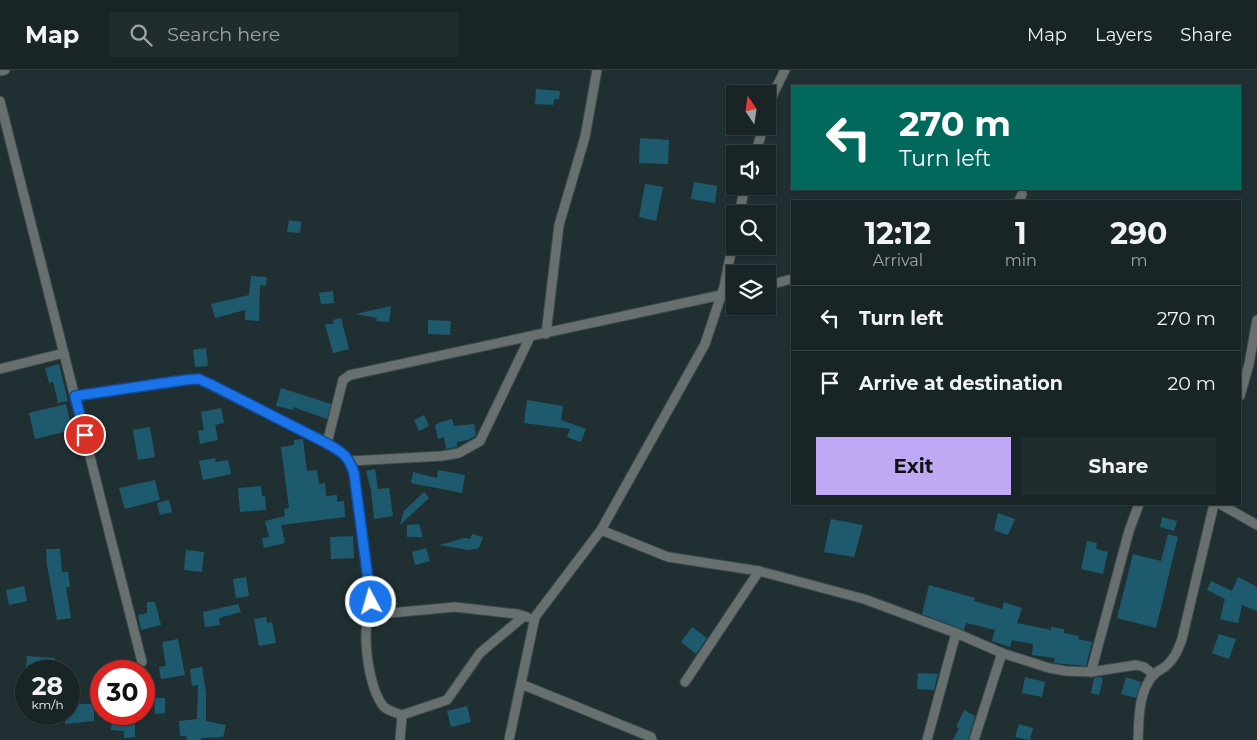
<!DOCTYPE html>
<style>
:root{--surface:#182426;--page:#212c2e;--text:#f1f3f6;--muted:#9fa4a7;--line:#364143;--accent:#bfa9f4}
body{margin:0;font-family:Montserrat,sans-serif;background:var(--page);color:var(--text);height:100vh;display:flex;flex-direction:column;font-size:19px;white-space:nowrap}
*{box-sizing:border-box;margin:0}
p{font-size:16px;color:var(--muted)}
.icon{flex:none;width:28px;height:28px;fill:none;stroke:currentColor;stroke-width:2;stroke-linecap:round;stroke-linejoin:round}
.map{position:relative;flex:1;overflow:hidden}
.side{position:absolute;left:791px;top:130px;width:450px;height:305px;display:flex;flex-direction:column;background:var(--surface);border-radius:0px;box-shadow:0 1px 4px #0004,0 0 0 1px var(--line)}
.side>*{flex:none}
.hud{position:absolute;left:791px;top:15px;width:450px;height:105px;border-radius:0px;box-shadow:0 1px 4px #0004,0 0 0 1px var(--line);background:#00695c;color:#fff;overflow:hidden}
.needle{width:32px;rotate:347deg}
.controls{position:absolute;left:726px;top:15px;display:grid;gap:10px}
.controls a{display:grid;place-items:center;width:50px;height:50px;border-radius:0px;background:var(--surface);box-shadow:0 1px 4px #0004,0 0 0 1px var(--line);font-size:25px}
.speed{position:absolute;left:15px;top:590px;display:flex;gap:10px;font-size:25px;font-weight:700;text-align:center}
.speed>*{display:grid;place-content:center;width:65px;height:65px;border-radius:50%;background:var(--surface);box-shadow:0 1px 4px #0004,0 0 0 1px var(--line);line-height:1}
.speed small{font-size:12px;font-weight:400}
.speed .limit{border:8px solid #d22;background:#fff;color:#111}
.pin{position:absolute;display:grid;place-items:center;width:42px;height:42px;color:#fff;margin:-21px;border:2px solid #fff;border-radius:50%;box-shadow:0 1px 5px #0007}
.me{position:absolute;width:55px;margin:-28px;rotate:354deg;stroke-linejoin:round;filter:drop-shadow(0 0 4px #0008)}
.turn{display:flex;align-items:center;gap:18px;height:105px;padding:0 25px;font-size:22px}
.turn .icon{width:65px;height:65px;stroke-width:2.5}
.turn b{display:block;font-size:35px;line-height:42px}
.eta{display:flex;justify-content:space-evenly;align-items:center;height:85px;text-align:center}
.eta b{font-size:30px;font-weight:700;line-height:35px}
.action{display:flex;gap:10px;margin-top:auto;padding:10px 25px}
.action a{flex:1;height:58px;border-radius:0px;background:var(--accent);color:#111;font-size:20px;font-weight:700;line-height:58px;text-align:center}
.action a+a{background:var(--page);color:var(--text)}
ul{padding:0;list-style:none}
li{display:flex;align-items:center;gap:15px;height:65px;padding:0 25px;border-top:1px solid var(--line)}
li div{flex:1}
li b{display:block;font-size:19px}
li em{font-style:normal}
header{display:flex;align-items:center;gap:30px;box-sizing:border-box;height:70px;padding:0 25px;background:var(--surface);border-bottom:1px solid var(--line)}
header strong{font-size:24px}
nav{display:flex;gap:28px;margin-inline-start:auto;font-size:18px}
.search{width:350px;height:45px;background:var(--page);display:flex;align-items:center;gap:12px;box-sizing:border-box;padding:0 18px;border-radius:0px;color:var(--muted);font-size:19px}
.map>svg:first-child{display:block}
.building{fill:#1e5a6e}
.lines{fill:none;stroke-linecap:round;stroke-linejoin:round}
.minor-casing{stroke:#3c4b4d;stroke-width:11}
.minor{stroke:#68706f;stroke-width:9}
.route-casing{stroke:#114b97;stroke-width:12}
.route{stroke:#1a73e8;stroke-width:9}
</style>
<header>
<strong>Map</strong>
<div class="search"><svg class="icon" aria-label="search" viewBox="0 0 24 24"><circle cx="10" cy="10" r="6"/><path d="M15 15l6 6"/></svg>Search here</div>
<nav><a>Map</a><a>Layers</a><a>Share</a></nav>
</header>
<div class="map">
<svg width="1257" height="670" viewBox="0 0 1257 670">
<rect width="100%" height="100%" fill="#203032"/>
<!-- building -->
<g class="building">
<polygon points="536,19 560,21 559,29 554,29 553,35 535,34"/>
<polygon points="640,68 669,70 668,94 639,93"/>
<polygon points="694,112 717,116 715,133 691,129"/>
<polygon points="645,114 663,117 656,151 639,147"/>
<polygon points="289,150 301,152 300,163 287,162"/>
<polygon points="251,206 267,207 266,216 260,215 259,251 245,250 245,240 215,248 211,234 249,225"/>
<polygon points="333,221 334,233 321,234 319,223"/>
<polygon points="391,236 389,252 376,251 377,248 356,244"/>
<polygon points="341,248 349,279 333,283 325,254 334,254 333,250"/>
<polygon points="428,250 451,251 450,265 428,264"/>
<polygon points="206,278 208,296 195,297 193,280"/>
<polygon points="59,294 68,331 58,333 53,312 49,313 45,298"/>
<polygon points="281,318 331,334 327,349 293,337 293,340 276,336"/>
<polygon points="527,330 563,336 561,350 586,359 581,372 567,367 570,359 524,353"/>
<polygon points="66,334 72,360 35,369 29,343"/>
<polygon points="221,338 224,353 215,355 218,370 200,374 198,361 204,360 201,342"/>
<polygon points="424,345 429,356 419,361 414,350"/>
<polygon points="452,349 454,356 474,354 476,365 468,370 457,372 457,377 446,379 444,367 438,369 435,355 441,352"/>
<polygon points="150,357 155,387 138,390 133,360"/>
<polygon points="303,369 307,401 317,400 319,414 325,413 326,426 337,425 337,432 344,431 345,447 281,455 285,473 264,478 262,468 269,467 265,451 285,446 284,439 289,438 281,377 294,375 294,370"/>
<polygon points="215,388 216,392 228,390 231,404 203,410 199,391"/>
<polygon points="375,399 378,419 389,418 393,446 374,449 371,420 366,401"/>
<polygon points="438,400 465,405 462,423 411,413 413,402 437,408"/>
<polygon points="155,410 160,430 125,439 119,418"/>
<polygon points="261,416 262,426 265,426 266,440 240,442 238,418"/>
<polygon points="424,422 429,428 400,455 404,441"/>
<polygon points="169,430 172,442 160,445 157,433"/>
<polygon points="998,443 1015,449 1008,465 994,460"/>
<polygon points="1162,447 1177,451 1174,461 1160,457"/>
<polygon points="831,449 863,455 854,487 824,482"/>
<polygon points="419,454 423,467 407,467 407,455"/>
<polygon points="472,464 483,467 479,478 469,480 439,475 465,468 470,469"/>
<polygon points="1168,464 1178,467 1156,558 1117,548 1133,484 1161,491"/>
<polygon points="353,466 354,488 331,489 330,467"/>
<polygon points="1087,471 1097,473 1096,479 1108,482 1103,504 1081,499"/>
<polygon points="426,478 430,491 415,495 412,482"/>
<polygon points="46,479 60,479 62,502 68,502 70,517 66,517 71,548 57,550 47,495"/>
<polygon points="186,480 204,482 202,502 184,500"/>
<polygon points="246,507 249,526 236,528 233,509"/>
<polygon points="1238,507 1257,517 1257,541 1242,535 1238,553 1220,549 1225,529 1207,520 1211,511 1232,521"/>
<polygon points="929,515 975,528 974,531 1002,539 1004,532 1022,538 1017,553 1051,560 1051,557 1064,559 1064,563 1079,566 1078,569 1092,572 1086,596 1054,593 1055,588 1032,585 1033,574 1012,570 1010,577 992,571 995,560 966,553 964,560 922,544"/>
<polygon points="24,516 27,531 9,535 6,520"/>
<polygon points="147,532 155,532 161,555 141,560 138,545 147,543"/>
<polygon points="238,534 241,542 219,548 220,555 205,557 203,542"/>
<polygon points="266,547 267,553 272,552 276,573 259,576 254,549"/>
<polygon points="692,557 707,568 696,584 681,572"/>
<polygon points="1219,564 1236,569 1229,589 1212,583"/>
<polygon points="178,569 185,605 161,609 159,597 166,596 162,572"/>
<polygon points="27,586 55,588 53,601 26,599"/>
<polygon points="202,597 206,622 206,651 226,655 223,667 201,668 201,670 187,670 186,666 180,666 179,651 197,649 198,615 192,616 190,599"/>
<polygon points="918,603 938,604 934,620 917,619"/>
<polygon points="1025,607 1045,612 1042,627 1022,623"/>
<polygon points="1099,607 1103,608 1099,625 1091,623 1094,608"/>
<polygon points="1126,607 1141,612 1136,628 1121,624"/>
<polygon points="69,616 74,616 77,634 94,634 94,651 65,654 65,644 69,644"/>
<polygon points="154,628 165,628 165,643 155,644"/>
<polygon points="467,636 471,652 451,657 447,641"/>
<polygon points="964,640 975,646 968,670 953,670 959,658 956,657"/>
<polygon points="113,645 135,647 135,667 124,668 124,661 111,660"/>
<polygon points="1019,654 1033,658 1030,670 1015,667"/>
</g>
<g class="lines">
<defs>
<g id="minor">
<polyline points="0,1 5,0"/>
<polyline points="0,31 142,592"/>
<polyline points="768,43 774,22 785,0"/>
<polyline points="755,84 764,56"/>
<polyline points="1019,131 1022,124"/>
<polyline points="739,144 745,116"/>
<polyline points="768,215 792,209"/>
<polyline points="546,264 559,155 585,67 597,0"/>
<polyline points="0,299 64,283"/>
<path d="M75,326L185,310L199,309L327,373C342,382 348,385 354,403L370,520C371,536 366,550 366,566C366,586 371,622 384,637C389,641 396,643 402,645L447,630L480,583L523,547"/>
<polyline points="1240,326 1249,294 1257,250"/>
<polyline points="327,373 343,310 350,305 735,222"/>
<polyline points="350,391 442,386 459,383 480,371 530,267"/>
<polyline points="1220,434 1257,455"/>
<polyline points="601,460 668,487 759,501 864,529 956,563 1002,583 1049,598 1066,601 1091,602 1136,595 1144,597 1154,605"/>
<polyline points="368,545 455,537 517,544 527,547"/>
<polyline points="1091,602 1129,461 1139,434"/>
<polyline points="685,612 759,501"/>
<polyline points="521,614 651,667 652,670"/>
<polyline points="400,670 402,645"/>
<polyline points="509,670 535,547 601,460 705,274 724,217 735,162"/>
<polyline points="927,670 956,563"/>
<polyline points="974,670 1002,583"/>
<path d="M1138,670C1139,648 1138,624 1153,605C1156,602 1162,599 1166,596C1175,588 1178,580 1182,569L1214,434"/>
</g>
</defs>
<!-- minor casing -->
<use href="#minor" class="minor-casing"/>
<!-- minor -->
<use href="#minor" class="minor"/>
</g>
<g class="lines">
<defs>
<path id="route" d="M85,365L75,326L185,310L199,309L210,314L326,373C342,382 348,385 354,403L371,532"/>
</defs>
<!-- route casing -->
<use href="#route" class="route-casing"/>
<!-- route -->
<use href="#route" class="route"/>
</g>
</svg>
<div class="controls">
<a><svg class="needle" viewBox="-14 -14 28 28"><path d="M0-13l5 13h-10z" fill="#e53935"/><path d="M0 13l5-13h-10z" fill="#9fa4a7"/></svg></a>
<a><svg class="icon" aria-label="sound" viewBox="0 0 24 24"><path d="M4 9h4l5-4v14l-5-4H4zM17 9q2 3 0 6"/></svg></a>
<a><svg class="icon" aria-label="search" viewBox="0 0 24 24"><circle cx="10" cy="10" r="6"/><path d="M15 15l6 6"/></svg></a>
<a><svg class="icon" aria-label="layers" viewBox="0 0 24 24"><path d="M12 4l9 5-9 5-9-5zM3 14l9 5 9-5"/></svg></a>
</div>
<div class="speed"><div>28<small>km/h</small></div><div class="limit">30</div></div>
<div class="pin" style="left:85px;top:365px;background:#d93025"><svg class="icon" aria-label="arrive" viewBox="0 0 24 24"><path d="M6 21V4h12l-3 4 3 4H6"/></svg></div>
<svg class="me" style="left:371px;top:532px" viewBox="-20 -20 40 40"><circle r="17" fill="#1a73e8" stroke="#fff" stroke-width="3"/><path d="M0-11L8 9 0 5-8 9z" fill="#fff"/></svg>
<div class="hud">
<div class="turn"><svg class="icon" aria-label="left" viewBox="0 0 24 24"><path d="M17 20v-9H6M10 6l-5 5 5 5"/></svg><div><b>270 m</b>Turn left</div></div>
</div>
<section class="side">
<div class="eta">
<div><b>12:12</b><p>Arrival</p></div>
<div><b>1</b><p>min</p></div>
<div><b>290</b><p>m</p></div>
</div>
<ul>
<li><svg class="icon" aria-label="left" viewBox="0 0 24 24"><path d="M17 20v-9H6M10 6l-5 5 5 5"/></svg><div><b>Turn left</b></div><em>270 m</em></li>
<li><svg class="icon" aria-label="arrive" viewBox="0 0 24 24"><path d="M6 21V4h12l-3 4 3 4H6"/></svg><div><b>Arrive at destination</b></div><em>20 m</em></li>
</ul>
<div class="action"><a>Exit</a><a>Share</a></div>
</section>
</div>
